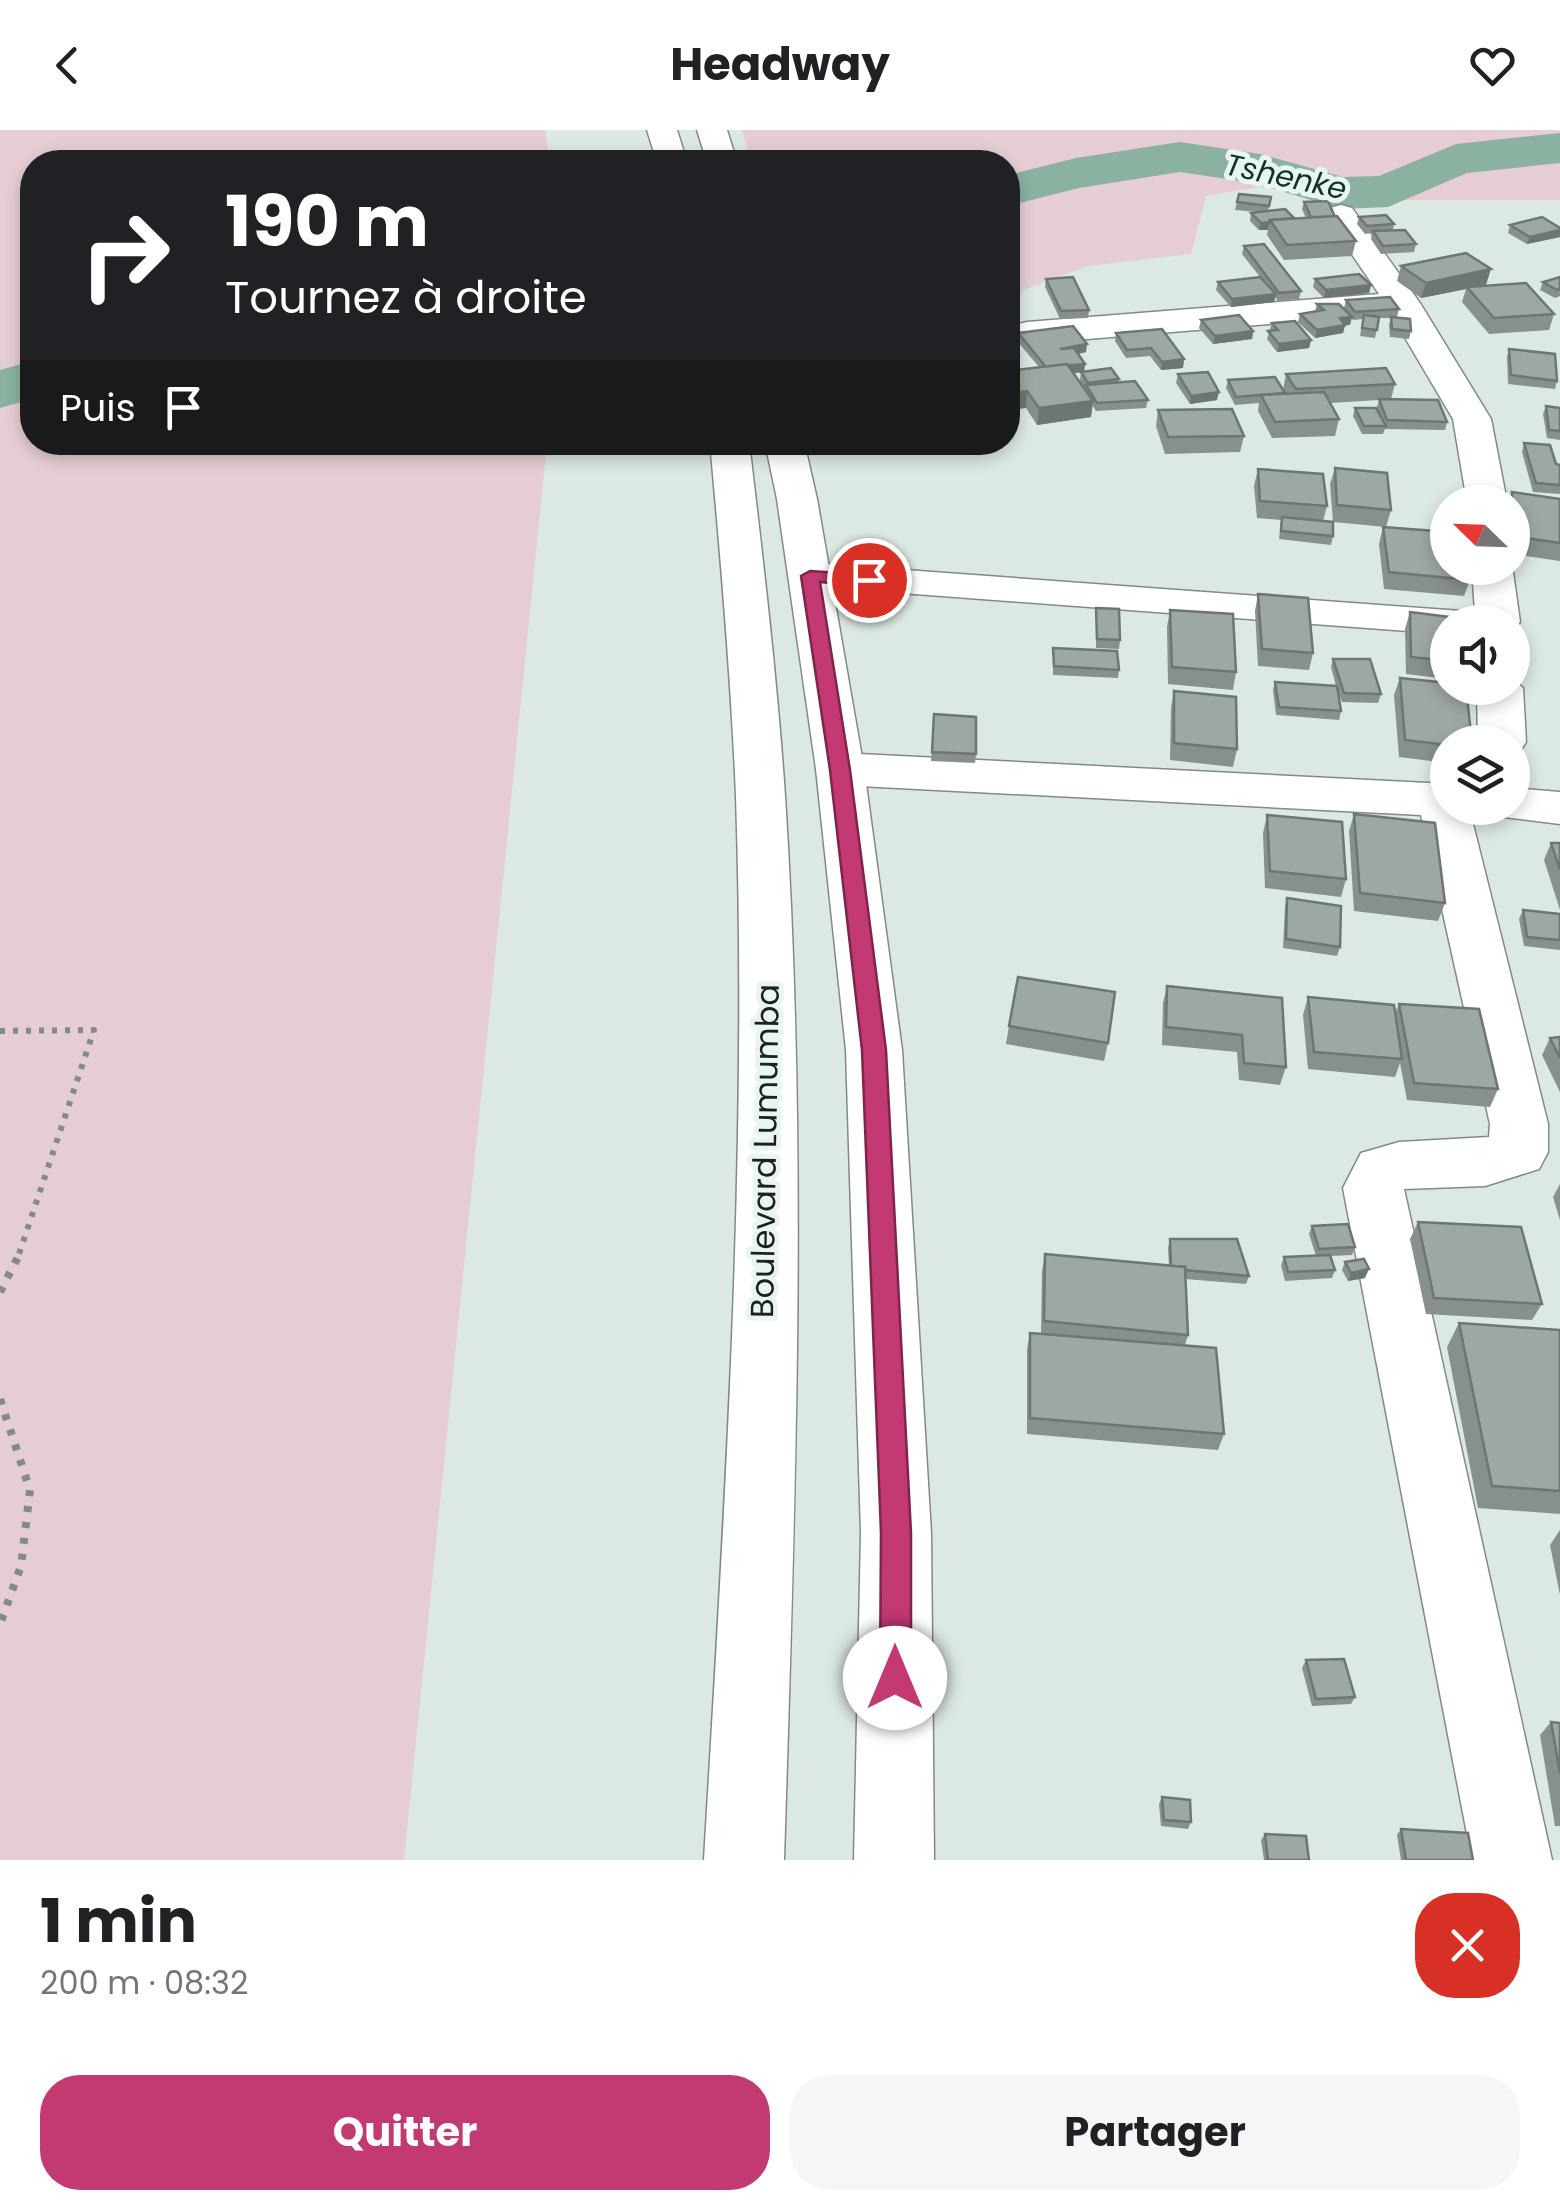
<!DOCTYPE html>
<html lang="fr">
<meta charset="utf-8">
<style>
:root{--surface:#fff;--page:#f6f6f6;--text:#202124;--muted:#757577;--accent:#c33972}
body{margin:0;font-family:Poppins,sans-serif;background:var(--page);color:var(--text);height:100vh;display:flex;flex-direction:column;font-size:38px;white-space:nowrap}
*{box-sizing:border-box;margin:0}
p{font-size:32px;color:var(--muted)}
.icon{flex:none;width:55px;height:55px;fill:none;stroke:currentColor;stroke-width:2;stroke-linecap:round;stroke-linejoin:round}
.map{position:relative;height:1730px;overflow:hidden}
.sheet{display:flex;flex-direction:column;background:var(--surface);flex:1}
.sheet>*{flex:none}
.banner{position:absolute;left:20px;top:20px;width:1000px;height:305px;border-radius:40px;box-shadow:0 5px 15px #0003;background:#202124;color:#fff;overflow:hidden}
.needle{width:65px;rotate:293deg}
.tools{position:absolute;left:1430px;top:355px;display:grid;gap:20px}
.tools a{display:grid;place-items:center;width:100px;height:100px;border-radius:50%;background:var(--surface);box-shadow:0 5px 15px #0003;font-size:50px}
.pin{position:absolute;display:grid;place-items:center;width:85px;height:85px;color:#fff;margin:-42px;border:5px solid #fff;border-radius:50%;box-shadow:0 2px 10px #0007}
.me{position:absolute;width:110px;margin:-55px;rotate:0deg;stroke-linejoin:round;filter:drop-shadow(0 0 8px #0008)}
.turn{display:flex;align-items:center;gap:35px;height:210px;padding:0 40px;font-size:45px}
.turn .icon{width:130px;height:130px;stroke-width:2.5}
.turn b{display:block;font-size:70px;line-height:85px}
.then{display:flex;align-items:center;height:95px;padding:0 40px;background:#0003;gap:20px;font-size:38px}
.round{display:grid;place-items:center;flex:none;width:105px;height:105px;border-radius:40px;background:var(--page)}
.overview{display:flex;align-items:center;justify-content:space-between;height:170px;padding:0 40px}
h1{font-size:60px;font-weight:700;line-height:75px}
.cta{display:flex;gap:20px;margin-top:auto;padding:20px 40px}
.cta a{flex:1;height:115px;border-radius:40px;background:var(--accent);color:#fff;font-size:40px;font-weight:700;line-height:115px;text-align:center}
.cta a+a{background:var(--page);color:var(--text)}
header{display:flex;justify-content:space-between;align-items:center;height:130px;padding:0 40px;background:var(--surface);font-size:45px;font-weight:700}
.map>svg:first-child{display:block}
.green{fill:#e5cdd3}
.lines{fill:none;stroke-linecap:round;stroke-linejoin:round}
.river{fill:#8bb1a1;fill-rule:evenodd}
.minor-casing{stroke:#808b86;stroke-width:3}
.trunk-casing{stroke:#808b86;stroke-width:3}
.path-far1{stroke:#838b87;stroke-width:6;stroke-dasharray:5 8;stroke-linecap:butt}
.path{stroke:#838b87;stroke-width:8;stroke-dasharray:6 10;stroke-linecap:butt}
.minor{fill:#fff;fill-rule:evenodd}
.trunk{fill:#fff;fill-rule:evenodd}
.wall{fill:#87908c;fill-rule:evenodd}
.shaded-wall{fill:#6e7672}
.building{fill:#9da8a3;stroke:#6e7672;stroke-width:2.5}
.route{fill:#c33972;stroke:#7f254a;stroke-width:2.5}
.labels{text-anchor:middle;stroke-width:10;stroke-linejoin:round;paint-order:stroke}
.far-water-label{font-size:30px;font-style:italic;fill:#103327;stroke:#e9f5f0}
.street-label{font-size:32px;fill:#1c201e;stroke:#e9f5f0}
</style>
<header><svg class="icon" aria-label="back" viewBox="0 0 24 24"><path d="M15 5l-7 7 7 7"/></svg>Headway<svg class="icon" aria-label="heart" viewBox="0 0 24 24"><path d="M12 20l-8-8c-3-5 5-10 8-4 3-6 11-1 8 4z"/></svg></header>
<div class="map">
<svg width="1560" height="1730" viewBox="0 0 1560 1730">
<rect width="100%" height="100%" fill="#dce8e3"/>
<!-- green -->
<g class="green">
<polygon points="0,0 545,0 550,32 32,32 32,312 547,313 404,1730 0,1730"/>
<polygon points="742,0 1560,0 1560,70 1394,70 1259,57 1206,66 1191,124 1088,136 1023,160 1008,188 1008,32 751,32"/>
</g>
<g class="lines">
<!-- river -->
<g class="river">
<polygon points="1560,3 1560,33 1467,43 1388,77 1341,79 1254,53 1180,42 1079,58 1008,76 1008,45 1076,28 1180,12 1260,24 1343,47 1379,46 1456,14"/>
<polygon points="32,231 32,269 0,278 0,240"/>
</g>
<defs>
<g id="minor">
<polygon points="1341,75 1352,78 1420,173 1491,289 1507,372 1467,372 1453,289 1391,184 1027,214 1014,211 1009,203 1014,195 1027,192 1379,164 1325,85 1330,78"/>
<polygon points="810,433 1475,482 1472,438 1512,435 1520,492 1512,502 1512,492 1448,492 1448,504 795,455 789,446 795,437"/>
<polygon points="1512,547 1523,558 1526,612 1519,623 1512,624 1512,612 1478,612 1477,558 1512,558"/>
<polygon points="840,623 1448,654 1448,678 1469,678 1548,994 1548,1022 1539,1039 1485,1056 1404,1059 1552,1730 1472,1730 1343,1058 1361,1023 1399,1012 1489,1007 1490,994 1421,685 840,655 823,650 816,639 823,628"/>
<polygon points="1512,658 1560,662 1560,694 1495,686 1489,678 1512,678"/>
</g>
<g id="trunk">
<polygon points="647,0 677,0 687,32 657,32"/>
<polygon points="697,0 727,0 737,32 707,32"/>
<path d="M710,312H749C763,430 777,547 785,666C808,1020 795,1376 784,1730H704C725,1376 748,1021 736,666C731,548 721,430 710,312Z"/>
<polygon points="765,312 804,312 817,369 864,639 902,920 931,1403 934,1730 854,1730 861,1403 846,920 816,639 777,369"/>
</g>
</defs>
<!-- minor casing -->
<use href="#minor" class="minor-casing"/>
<!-- trunk casing -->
<use href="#trunk" class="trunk-casing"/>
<!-- path-far1 -->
<polyline class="path-far1" points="0,901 94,900 17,1130"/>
<!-- path -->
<g class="path">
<polyline points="0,1162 18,1127"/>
<polyline points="0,1269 30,1360 21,1436 0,1494"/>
</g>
<!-- minor -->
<use href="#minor" class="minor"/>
<!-- trunk -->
<use href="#trunk" class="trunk"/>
</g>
<!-- wall -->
<g class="wall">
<polygon points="1239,64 1271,67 1268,81 1294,88 1306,88 1302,79 1304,72 1334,86 1356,111 1352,126 1284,130 1267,105 1268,100 1259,100 1250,91 1251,83 1258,82 1235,80"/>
<polygon points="1359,87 1394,94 1393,100 1416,114 1414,122 1381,124 1371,109 1372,103 1365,104 1357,94"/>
<polygon points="1510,95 1560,107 1527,114 1508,103"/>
<polygon points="1244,116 1301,161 1299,169 1278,171 1275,167 1274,172 1231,177 1216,160 1218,152 1260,147 1242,124"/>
<polygon points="1401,136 1486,155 1554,184 1549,200 1489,204 1462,172 1466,159 1421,168 1397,151"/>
<polygon points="1560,147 1560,166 1555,168 1540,160 1543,152"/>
<polygon points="1046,149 1089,180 1088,188 1060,189 1045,157"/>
<polygon points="1315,149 1371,155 1369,163 1324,168 1313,157"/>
<polygon points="1346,170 1399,179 1397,187 1411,201 1409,209 1390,207 1389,195 1391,188 1379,188 1375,208 1360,206 1363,189 1353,190 1351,188 1350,195 1345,195 1343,203 1315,208 1298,192 1300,184 1315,181 1317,174 1344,178"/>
<polygon points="1201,190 1253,201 1252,209 1213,214 1199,198"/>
<polygon points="1272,193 1311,210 1309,218 1277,222 1267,209"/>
<path d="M1018,203L1086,222L1078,224L1085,234L1084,241L1119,249L1118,252L1148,270L1146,278L1096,281L1092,275L1091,287L1037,295L1026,278L1008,280L1039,237L1017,211ZM1081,242L1080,250L1085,260L1073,243Z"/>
<polygon points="1116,203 1184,229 1183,238 1161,240 1150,226 1126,228 1115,211"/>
<polygon points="1008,205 1019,227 1018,235 1008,235"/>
<polygon points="1509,219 1557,251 1555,259 1508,254 1507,227"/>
<polygon points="1178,244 1217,270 1190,274 1176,253"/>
<polygon points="1286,244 1395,254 1391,269 1447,292 1445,300 1385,299 1383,304 1362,304 1353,286 1355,278 1379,283 1377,277 1379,270 1330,273 1339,289 1335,306 1272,308 1258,281 1259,273 1235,275 1226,258 1228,250 1283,260"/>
<polygon points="1546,276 1560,278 1560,310 1547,308 1543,284"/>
<polygon points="1158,280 1244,306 1240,322 1165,324 1156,296"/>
<polygon points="1524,313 1560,355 1560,364 1533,362 1522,322"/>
<polygon points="1335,338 1391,380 1386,397 1333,392 1330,354"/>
<polygon points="1258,339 1327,376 1323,391 1333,406 1331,415 1279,409 1281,390 1257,388 1254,356"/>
<polygon points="1512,362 1560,369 1560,431 1512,424 1512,372 1508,372"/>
<polygon points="1383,397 1470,450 1464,466 1384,459 1379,414"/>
<polygon points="1258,464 1313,523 1309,540 1258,536 1255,481"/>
<polygon points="1096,478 1120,510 1119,519 1096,518"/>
<polygon points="1170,480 1236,542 1233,560 1168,554 1167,497"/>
<polygon points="1410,482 1448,492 1448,549 1406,544 1405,499"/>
<polygon points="1053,518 1119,540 1118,548 1053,545"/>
<polygon points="1333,529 1381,564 1378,573 1342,572 1337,558 1341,581 1339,590 1276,585 1273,560 1275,552 1336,556 1331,537"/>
<polygon points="1400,548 1448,612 1448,633 1399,627 1394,565"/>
<polygon points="1174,561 1237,619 1233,637 1170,630 1171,578"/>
<polygon points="934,584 976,624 975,633 931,631"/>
<polygon points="1354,684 1445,773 1438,791 1354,781 1349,701"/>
<polygon points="1267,685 1346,749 1341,767 1265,758 1263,703"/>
<polygon points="1551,713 1560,713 1560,780 1544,730"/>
<polygon points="1287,768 1340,817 1337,826 1283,818 1285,777"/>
<polygon points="1523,780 1560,784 1560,820 1524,816 1519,789"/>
<polygon points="1167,856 1282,868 1286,937 1280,955 1239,950 1237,922 1162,915 1163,873"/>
<polygon points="1308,867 1395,883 1399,874 1498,959 1490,977 1407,970 1400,933 1395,947 1308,939 1303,885"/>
<polygon points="1009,896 1108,913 1104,931 1006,914"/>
<polygon points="1560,907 1560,962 1542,925 1550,908"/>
<polygon points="1560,1054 1560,1090 1553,1067"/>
<polygon points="1418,1092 1542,1174 1532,1190 1426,1184 1410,1109"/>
<polygon points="1312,1096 1355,1117 1352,1125 1331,1126 1335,1140 1332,1148 1285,1151 1281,1135 1284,1127 1316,1126 1309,1104"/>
<polygon points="1170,1109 1249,1146 1246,1154 1185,1149 1188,1205 1185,1215 1224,1304 1218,1320 1027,1304 1027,1219 1030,1203 1041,1204 1042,1141 1045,1124 1169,1136 1168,1118"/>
<polygon points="1345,1132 1365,1148 1348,1151 1342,1140"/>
<polygon points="1459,1193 1560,1200 1560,1384 1478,1378 1447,1217"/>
<polygon points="1560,1400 1560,1465 1550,1415"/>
<polygon points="1306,1530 1355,1567 1351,1574 1312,1576 1302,1538"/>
<polygon points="1551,1592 1560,1593 1560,1696 1555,1696 1540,1605"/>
<polygon points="1162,1667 1191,1692 1188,1699 1161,1696 1159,1674"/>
<polygon points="1401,1699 1473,1730 1401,1730 1397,1705"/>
<polygon points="1265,1704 1309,1730 1264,1730 1261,1710"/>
</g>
<!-- shaded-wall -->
<g class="shaded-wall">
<polygon points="1269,92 1268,100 1259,100 1261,93"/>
<polygon points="1560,100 1560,107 1527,114 1530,107"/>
<polygon points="1491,139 1486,155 1467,157 1466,159 1421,168 1426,153"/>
<polygon points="1371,155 1369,163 1324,168 1326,160"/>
<polygon points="1276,164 1274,172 1231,177 1232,169"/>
<polygon points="1352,187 1350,195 1345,195 1343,203 1315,208 1317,200 1340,188"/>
<polygon points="1253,201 1252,209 1213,214 1215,206"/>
<polygon points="1311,210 1309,218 1277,222 1279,214"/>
<polygon points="1087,214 1086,222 1059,228 1060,219"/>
<polygon points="1184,229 1183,238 1161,240 1162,232"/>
<polygon points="1085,234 1084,242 1046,246 1047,238"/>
<polygon points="1027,261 1026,278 1008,280 1008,264"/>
<polygon points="1219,262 1217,270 1190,274 1191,266"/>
<polygon points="1093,271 1091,287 1037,295 1039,278"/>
<polygon points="1369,1139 1365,1148 1348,1151 1351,1143"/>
</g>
<!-- building -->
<g class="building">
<polygon points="1239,64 1271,67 1269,76 1237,72"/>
<polygon points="1328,71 1335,87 1311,87 1304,72"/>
<polygon points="1285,79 1294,88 1270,90 1271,92 1261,93 1251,83"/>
<polygon points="1386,85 1394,94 1367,96 1359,87"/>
<polygon points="1337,86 1356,111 1287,115 1270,90"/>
<polygon points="1542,87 1560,98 1560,100 1530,107 1510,95"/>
<polygon points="1405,100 1416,114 1383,116 1373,101"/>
<polygon points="1264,114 1301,161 1279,163 1244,116"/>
<polygon points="1466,123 1491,139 1426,153 1401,136"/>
<polygon points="1359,144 1371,155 1326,160 1315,149"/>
<polygon points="1073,147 1089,180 1061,181 1046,149"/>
<polygon points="1260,147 1276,164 1232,169 1218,152"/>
<polygon points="1560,147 1560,159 1557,160 1543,152"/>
<polygon points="1526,153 1554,184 1494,188 1467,157"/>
<polygon points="1390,167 1399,179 1355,182 1346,170"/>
<polygon points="1317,174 1339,174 1352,187 1340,188 1345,195 1317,200 1300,184 1324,180"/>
<polygon points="1239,185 1253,201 1215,206 1201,190"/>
<polygon points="1364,185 1379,187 1377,200 1362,198"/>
<polygon points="1391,187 1410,189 1411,201 1392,199"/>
<polygon points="1295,191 1311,210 1279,214 1268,201 1278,200 1272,193"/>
<polygon points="1073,196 1087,214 1060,219 1074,218 1085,234 1046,237 1018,203"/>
<polygon points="1162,199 1184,229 1162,232 1151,218 1127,220 1116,203"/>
<polygon points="1012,204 1019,227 1008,227 1008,205"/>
<polygon points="1509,219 1555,224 1557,251 1511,245"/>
<polygon points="1067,234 1093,271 1039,278 1027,261 1008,264 1008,241"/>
<polygon points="1111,238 1119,249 1088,253 1081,242"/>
<polygon points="1386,238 1395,254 1296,259 1286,244"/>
<polygon points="1208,242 1219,262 1191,266 1178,244"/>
<polygon points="1275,247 1285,263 1236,267 1228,250"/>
<polygon points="1135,251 1148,270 1097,273 1086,255"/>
<polygon points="1324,262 1339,289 1275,292 1261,265"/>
<polygon points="1379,269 1438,270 1447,292 1387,290"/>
<polygon points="1546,276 1560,278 1560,301 1549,300"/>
<polygon points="1355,278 1376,278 1386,296 1364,296"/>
<polygon points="1232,279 1244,306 1168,307 1158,280"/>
<polygon points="1524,313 1550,315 1556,334 1560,335 1560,355 1536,353"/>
<polygon points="1335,338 1387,343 1391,380 1337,375"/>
<polygon points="1258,339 1323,344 1327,376 1260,371"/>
<polygon points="1512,362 1560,369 1560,413 1512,406"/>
<polygon points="1282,387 1333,392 1333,406 1281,401"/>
<polygon points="1383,397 1448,402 1448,438 1468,438 1470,450 1389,442"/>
<polygon points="1258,464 1308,468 1313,523 1262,519"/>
<polygon points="1096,478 1119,479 1120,510 1097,509"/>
<polygon points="1170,480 1233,484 1236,542 1172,537"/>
<polygon points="1410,482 1459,488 1459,492 1448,492 1448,531 1411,527"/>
<polygon points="1053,518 1117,521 1119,540 1054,536"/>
<polygon points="1333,529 1370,529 1381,564 1344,563"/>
<polygon points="1400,548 1448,553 1448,558 1466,558 1472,612 1448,612 1448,615 1405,610"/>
<polygon points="1275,552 1337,556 1341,581 1279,577"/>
<polygon points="1174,561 1236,567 1237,619 1174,613"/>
<polygon points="934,584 976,587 976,624 932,622"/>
<polygon points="1354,684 1435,693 1445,773 1360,763"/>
<polygon points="1267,685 1342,692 1346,749 1270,741"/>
<polygon points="1551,713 1560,713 1560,739"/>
<polygon points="1287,768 1341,776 1340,817 1286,809"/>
<polygon points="1523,780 1560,784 1560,810 1527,807"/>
<polygon points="1018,847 1115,862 1108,913 1009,896"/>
<polygon points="1167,856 1282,868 1286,937 1244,933 1242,905 1166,897"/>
<polygon points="1308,867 1394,875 1402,929 1314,922"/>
<polygon points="1399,874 1479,879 1498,959 1414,953"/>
<polygon points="1560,907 1560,928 1550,908"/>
<polygon points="1418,1092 1521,1097 1542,1174 1434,1168"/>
<polygon points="1348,1094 1355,1117 1319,1119 1312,1096"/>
<polygon points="1170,1109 1237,1109 1249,1146 1185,1140 1185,1137 1171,1136"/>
<polygon points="1045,1124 1185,1137 1188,1205 1044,1191"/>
<polygon points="1330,1125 1335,1140 1288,1142 1284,1127"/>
<polygon points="1364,1129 1369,1139 1351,1143 1345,1132"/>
<polygon points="1459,1193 1560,1200 1560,1361 1492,1356"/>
<polygon points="1030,1203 1216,1218 1224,1304 1030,1288"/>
<polygon points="1344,1529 1355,1567 1316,1569 1306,1530"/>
<polygon points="1551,1592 1560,1593 1560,1643"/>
<polygon points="1162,1667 1190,1670 1191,1692 1164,1690"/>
<polygon points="1401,1699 1468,1703 1473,1730 1406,1730"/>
<polygon points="1265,1704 1306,1706 1309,1730 1268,1730"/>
</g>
<!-- route -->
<polygon class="route" points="810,441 869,445 878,450 869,456 820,452 850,640 886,920 911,1403 911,1548 906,1559 895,1564 884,1559 880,1548 881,1403 862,920 830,640 801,446"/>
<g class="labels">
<!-- far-water labels -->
<g class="far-water-label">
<text transform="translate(1286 47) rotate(12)" y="10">Tshenke</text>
</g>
<!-- street labels -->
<g class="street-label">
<text transform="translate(765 1021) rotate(-89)" y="11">Boulevard Lumumba</text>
</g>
</g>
</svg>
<div class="tools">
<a><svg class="needle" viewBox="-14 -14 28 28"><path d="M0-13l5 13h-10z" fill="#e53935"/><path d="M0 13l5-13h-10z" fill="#757577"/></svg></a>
<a><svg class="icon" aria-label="sound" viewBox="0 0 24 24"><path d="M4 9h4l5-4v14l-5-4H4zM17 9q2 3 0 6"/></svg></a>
<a><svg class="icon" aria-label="layers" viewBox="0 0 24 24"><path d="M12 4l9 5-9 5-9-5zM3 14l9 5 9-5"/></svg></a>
</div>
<div class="pin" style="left:869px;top:450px;background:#d93025"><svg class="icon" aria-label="arrive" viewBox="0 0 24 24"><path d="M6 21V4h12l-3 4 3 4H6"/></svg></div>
<svg class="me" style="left:895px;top:1548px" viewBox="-20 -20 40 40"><circle r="19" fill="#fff"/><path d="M0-13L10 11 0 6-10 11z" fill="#c33972"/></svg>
<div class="banner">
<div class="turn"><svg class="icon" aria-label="right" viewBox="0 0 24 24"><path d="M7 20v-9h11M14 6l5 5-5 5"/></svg><div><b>190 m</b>Tournez à droite</div></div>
<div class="then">Puis<svg class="icon" aria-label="arrive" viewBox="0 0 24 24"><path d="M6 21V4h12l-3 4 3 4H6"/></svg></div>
</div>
</div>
<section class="sheet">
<div class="overview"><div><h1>1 min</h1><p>200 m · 08:32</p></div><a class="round" style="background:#d93025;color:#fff"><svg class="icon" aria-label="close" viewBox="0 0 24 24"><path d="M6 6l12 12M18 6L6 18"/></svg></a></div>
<div class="cta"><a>Quitter</a><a>Partager</a></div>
</section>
